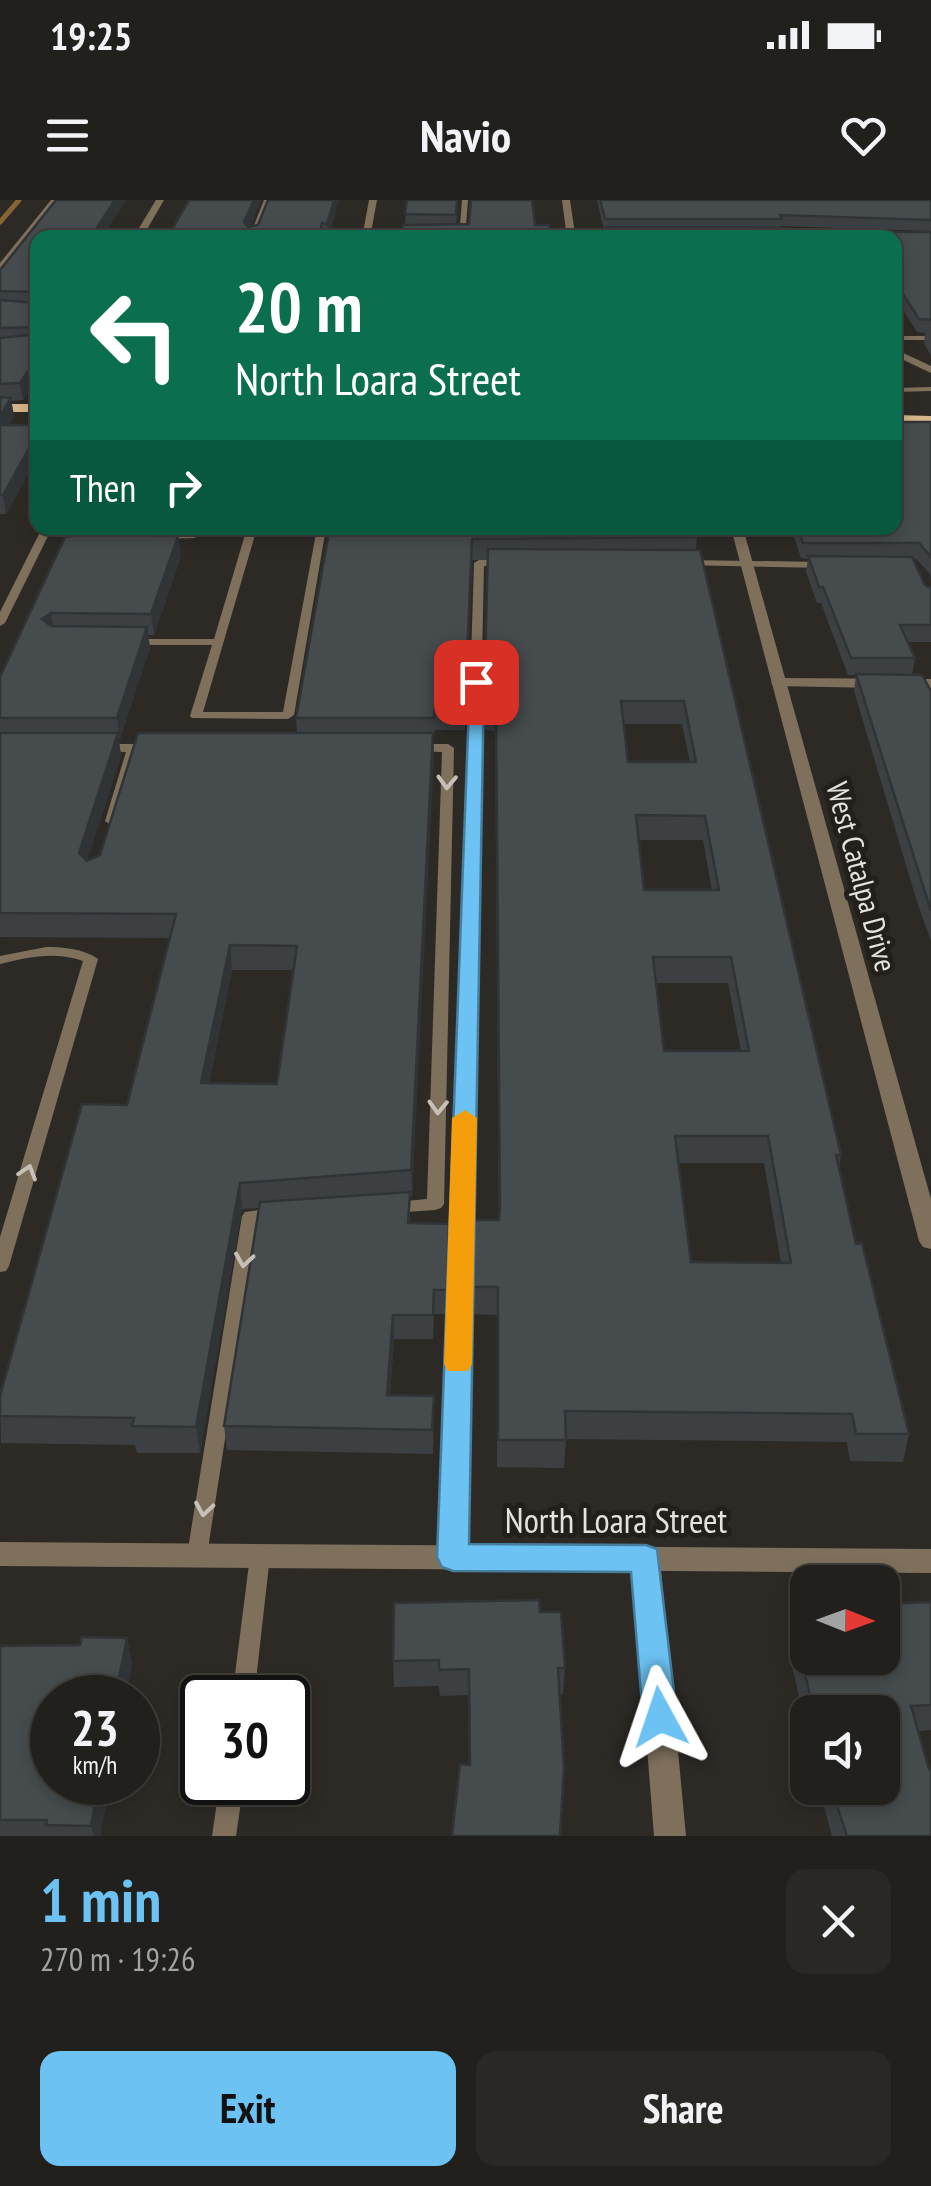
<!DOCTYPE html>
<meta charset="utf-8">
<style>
:root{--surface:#22201c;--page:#2a2825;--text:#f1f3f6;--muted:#a2a3a3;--line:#3f3e3b;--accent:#6cc2f3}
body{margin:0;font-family:"PT Sans Narrow",sans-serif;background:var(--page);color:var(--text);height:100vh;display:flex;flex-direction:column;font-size:38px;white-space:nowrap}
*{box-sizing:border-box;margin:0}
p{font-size:32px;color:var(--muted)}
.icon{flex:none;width:55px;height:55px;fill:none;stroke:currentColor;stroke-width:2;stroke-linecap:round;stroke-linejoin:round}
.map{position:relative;height:1636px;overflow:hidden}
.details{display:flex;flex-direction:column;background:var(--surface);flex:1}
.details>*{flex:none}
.banner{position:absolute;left:30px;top:30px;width:872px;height:305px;border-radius:20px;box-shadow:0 5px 15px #0003,0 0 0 2px var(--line);background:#0b6e4f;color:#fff;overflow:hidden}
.needle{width:65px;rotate:91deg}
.buttons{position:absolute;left:790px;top:1365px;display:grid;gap:20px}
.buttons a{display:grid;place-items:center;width:110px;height:110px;border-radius:20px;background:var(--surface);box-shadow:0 5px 15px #0003,0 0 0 2px var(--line);font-size:50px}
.speed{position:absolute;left:30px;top:1475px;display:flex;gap:20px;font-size:50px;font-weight:700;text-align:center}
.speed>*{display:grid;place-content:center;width:130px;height:130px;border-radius:50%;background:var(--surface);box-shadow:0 5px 15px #0003,0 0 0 2px var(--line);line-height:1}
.speed small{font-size:25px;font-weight:400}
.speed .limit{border:5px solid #111;border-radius:15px;background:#fff;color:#111}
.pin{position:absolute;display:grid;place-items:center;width:85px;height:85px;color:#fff;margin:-42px;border-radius:20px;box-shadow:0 5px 15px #0006}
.me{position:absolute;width:110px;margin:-55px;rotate:355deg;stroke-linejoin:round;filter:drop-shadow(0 0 8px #0008)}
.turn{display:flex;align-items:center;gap:35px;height:210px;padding:0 40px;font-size:45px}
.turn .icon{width:130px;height:130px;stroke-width:2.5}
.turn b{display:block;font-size:70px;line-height:85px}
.then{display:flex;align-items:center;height:95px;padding:0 40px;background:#0003;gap:20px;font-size:38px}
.round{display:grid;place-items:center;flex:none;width:105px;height:105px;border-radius:20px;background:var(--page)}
.head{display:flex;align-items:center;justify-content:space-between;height:170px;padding:0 40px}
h1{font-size:60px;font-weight:700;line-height:75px;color:var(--accent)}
.action{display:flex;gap:20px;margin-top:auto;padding:20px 40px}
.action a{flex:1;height:115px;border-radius:20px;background:var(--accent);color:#111;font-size:40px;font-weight:700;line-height:115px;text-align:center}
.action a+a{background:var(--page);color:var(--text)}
.status{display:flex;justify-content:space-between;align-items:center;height:70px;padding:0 50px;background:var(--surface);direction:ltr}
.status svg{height:28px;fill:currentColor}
header{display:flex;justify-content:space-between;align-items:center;height:130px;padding:0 40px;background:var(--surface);font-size:45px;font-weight:700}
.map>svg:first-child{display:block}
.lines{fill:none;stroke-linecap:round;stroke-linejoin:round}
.stream{stroke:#876434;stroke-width:5}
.service{fill:#7f705c;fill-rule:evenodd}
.minor{fill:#7f705c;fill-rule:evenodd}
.tertiary{fill:#7f705c;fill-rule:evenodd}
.primary{fill:#d5b58b;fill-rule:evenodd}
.wall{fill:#3c4043;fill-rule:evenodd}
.shaded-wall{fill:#313437}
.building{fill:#464b4e;stroke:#313437;stroke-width:2.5;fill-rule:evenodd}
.oneway{stroke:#c6c0b8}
.route{fill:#6cc2f3;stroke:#467e9e;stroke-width:2.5}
.slow{fill:#f59e0b}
.labels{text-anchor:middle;stroke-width:10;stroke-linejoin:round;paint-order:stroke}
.street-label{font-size:30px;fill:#e5e3e0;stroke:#23201c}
.near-street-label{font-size:35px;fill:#e5e3e0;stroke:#23201c}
</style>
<div class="status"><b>19:25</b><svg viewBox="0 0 49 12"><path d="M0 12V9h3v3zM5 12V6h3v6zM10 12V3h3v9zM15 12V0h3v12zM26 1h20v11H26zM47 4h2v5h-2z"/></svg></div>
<header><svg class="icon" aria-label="menu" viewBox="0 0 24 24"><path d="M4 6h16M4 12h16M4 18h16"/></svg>Navio<svg class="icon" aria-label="heart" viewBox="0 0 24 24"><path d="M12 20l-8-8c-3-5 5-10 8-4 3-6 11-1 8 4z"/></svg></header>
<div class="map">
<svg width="931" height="1636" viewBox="0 0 931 1636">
<rect width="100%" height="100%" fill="#2d2a26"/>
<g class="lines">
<!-- stream -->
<polyline class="stream" points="0,22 19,0"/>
<!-- service -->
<g class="service">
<polygon points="51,0 57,0 0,69 0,63"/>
<polygon points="264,0 270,0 255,38 249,38"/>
<polygon points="462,0 468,0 465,38 459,38"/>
<polygon points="366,32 418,33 421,35 418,37 364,35"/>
<rect x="895" y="136" width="36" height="4"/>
<polygon points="931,187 931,191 895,192 895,188"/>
<polygon points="42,328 52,328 5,423 0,426 0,412"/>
<polygon points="191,328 200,328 195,338 159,339 154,336 159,333 188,333"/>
<polygon points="247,328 257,328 203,512 283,512 317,328 326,328 294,515 288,519 192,518 190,516 212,445 132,445 127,442 132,439 214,439"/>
<polygon points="479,360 508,360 513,363 508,366 484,366 463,1357 460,1363 453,1366 446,1363 443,1357 474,363"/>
<polygon points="686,360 824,362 829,365 824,368 682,365 682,361"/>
<polygon points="101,544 153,544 159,548 153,552 138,552 117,621 111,625 105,621 126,552 97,551 97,545"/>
<polygon points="416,544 448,544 454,548 444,1004 441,1008 435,1010 391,1013 385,1011 382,1007 385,1003 427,999 442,552 412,551 412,545"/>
<path d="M46,747C64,747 84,749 98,759L9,1066L6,1071L0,1072V1037L83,761C55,751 28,757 0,764V756Z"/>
<polygon points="274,1008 280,1010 283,1014 280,1018 259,1021 207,1355 204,1361 197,1364 190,1361 187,1355 242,1016 245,1012"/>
<polygon points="260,1347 267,1350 270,1356 254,1498 232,1498 250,1356 253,1350"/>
<polygon points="220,1582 244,1582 236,1636 212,1636"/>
</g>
<!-- minor -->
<g class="minor">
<polygon points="156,0 164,0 142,38 133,38"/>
<polygon points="369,0 377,0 370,38 362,38"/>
<polygon points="562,0 570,0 575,34 638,37 567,38"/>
<polygon points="768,34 931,34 931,40 764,37"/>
<polygon points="895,149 931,166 931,173 895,156"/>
<polygon points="731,328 743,328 931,999 931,1049 923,1047 919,1041"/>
<polygon points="646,1347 656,1351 660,1359 686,1636 654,1636 632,1359 636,1351"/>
</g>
<!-- tertiary -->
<g class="tertiary">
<polygon points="779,478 931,479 931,489 774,486 771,483"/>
<polygon points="0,1342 931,1349 931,1373 0,1366"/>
</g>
<!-- primary -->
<g class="primary">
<rect x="0" y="204" width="38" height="8"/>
<polygon points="895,215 931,216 931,224 895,223"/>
</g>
</g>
<!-- wall -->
<g class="wall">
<polygon points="189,0 261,0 250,27 339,0 328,38 167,38"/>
<polygon points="407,0 458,0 456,24 535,25 405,25"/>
<polygon points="597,0 931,0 931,31 781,26 781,28 793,38 607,38 607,30 604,30"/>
<polygon points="863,32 931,32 931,155 924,144 925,133 917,132 895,98 895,38 862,38"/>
<polygon points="38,38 38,182 34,182 23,200 11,201 14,216 8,225 38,225 38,256 6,314 0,314 0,70"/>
<polygon points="931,222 931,382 930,374 916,359 913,359 925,385 931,388 931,442 908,442 915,458 912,475 931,491 931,741 918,705 854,491 856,475 848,475 821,403 817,403 806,372 808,359 801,358 791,328 895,328"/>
<path d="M329,332L697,337L696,350L841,955L839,968L856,1044L909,1234L903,1262L850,1261L847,1242L566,1239L564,1268L497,1267V1115L472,1114L473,1020H499V1018L495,531L484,530L488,360H472L465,530H435L433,540L412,996H410V1023L449,1024L447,1114H434L433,1139H394L390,1195L434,1196L433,1254L227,1250L224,1226L259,1008L242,1009L200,1253H137L135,1245L1,1243L0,1196L127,905L170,738L0,737V477L65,337L178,336L181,356L154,435H148L150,448L119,540L121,556L87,661L100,655L297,533L296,518ZM624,524H682L690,562H628ZM638,640H703L712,690H644ZM232,770H293L277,884H209ZM656,783H728L741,851H664ZM678,963H764L781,1063L691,1062Z"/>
<polygon points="931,1402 931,1530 918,1531 931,1636 832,1636 819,1588 882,1588 882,1512 808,1512 808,1536 791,1461 796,1435 882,1458"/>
<polygon points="540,1412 565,1468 563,1494 559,1494 470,1565 469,1495 440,1496 439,1486 394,1487 393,1461"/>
<polygon points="127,1438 132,1464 126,1498 52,1498 110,1582 100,1636 0,1636 0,1446 80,1445"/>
</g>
<!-- shaded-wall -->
<g class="shaded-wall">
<polygon points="115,0 126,0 102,38 90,38"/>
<polygon points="254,0 261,0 246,37 244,22"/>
<polygon points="334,0 339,0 328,38 327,24"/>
<polygon points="32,165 34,182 23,200 20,183"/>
<polygon points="11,198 14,216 0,239 0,216"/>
<polygon points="38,232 38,256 6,314 3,295"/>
<polygon points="178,336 181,356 154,435 151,414"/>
<polygon points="51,413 54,434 42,419"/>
<polygon points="147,427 150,448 120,540 117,518"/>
<polygon points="118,533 121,556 82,677 79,653"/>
<polygon points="433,533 434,556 412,996 411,970"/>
<polygon points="230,745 232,770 204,909 201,883"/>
<polygon points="240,983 242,1009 200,1253 196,1227"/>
<polygon points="393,1115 394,1139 388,1219 387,1195"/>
<polygon points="127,1438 132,1464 126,1498 115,1498"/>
<polygon points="99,1582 110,1582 100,1636 94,1636 91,1626"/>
</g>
<!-- building -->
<g class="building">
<polygon points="56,0 115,0 90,38 38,38 38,92 0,91 0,70"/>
<polygon points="189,0 254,0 244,22 248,27 258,25 268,0 334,0 327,24 322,23 318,38 167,38"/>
<polygon points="407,0 457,0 456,15 405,14"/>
<polygon points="471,0 532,0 535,25 549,25 550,38 400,38 403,25 469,24"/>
<polygon points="600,0 931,0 931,20 780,15 782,19 605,19"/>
<polygon points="607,27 788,28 793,38 610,38"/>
<polygon points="863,32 931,32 931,120 919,119 895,82 895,38 867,38"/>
<polygon points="38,96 38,131 36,127 0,128 0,100 36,103"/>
<polygon points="38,134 38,165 32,165 20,183 0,184 0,138"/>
<polygon points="0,197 11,198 0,216"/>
<polygon points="895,222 931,222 931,357 919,343 803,343 798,328 895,328"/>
<polygon points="0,225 38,225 38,232 3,295 0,295"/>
<polygon points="336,328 695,328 697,337 472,339 465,508 435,508 434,518 296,518 329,332"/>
<polygon points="78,335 178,336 151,414 51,413 42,419 51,426 147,427 117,518 0,518 0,477 65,337"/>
<path d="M488,349L700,350L841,955H836L856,1044L862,1043L909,1234H856L852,1214L565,1211L566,1240H498V1087H472L473,1020H499L500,1009L496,507H484ZM621,501H684L696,562H628ZM636,615L705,616L719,690H644ZM653,757H731L749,851H664ZM675,936H768L791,1063L691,1062Z"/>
<polygon points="808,356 912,357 925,385 931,388 931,425 900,425 915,458 851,458 823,387 819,387"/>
<polygon points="856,474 922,475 931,491 931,711"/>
<path d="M0,533H118L79,653L87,661L100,655L138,533H433L411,970L240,983L196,1227L132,1226L134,1218L0,1216V1196L82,904L127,905L176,714L0,713ZM230,745L297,746L277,884L201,883Z"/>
<polygon points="410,992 408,1023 449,1024 447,1090 434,1090 433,1115 393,1115 387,1195 434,1196 432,1230 224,1226 260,1002"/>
<polygon points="539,1400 540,1412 561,1412 565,1468 558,1468 564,1568 560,1636 452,1636 460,1564 470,1565 469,1469 439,1470 439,1460 393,1461 394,1403"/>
<polygon points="931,1402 931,1505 911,1506 929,1569 931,1569 931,1636 847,1636 831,1588 882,1588 882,1512 814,1512 796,1435 808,1434 808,1458 882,1458 882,1404"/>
<polygon points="82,1437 127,1438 115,1498 52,1498 52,1582 99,1582 91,1626 46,1625 47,1620 0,1620 0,1446 80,1445"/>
</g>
<!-- one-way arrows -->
<defs><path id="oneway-chevron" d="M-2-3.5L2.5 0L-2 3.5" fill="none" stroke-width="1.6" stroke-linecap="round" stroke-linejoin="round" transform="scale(2.5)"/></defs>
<g class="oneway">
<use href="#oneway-chevron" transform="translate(447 582) rotate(92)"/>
<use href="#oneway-chevron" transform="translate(438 907) rotate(92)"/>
<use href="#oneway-chevron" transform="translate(28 972) rotate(-73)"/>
<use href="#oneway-chevron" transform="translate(244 1060) rotate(99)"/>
<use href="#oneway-chevron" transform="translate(204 1309) rotate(99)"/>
</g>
<!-- route -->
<polygon class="route" points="470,479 484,482 469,1344 646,1345 657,1349 677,1517 672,1528 660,1533 648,1528 643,1517 631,1372 453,1371 442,1367 437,1357"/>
<!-- slow -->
<polygon class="slow" points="465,910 477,918 472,1164 468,1171 448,1171 444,1164 452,918"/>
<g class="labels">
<!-- street labels -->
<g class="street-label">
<text transform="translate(861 677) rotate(75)" y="10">West Catalpa Drive</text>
</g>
<!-- near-street labels -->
<g class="near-street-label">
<text x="616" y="1333">North Loara Street</text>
</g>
</g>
</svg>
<div class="buttons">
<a><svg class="needle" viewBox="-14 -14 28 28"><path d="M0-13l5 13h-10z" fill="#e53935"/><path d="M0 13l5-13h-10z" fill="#a2a3a3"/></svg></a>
<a><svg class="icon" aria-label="sound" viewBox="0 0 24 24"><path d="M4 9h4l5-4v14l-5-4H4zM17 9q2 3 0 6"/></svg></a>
</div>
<div class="speed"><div>23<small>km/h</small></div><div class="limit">30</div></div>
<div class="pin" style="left:476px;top:482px;background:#d93025"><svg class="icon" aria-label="arrive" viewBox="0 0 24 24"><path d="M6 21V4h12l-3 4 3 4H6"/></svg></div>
<svg class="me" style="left:660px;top:1517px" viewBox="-20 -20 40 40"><path d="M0-17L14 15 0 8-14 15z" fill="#6cc2f3" stroke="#fff" stroke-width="4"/></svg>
<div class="banner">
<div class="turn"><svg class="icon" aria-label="left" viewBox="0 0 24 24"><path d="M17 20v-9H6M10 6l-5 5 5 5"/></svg><div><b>20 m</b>North Loara Street</div></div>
<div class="then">Then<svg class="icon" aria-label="right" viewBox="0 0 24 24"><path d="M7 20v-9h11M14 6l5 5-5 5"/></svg></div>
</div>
</div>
<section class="details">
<div class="head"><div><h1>1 min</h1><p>270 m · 19:26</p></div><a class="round"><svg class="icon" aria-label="close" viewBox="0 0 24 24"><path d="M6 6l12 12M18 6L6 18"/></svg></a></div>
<div class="action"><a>Exit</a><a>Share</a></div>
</section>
